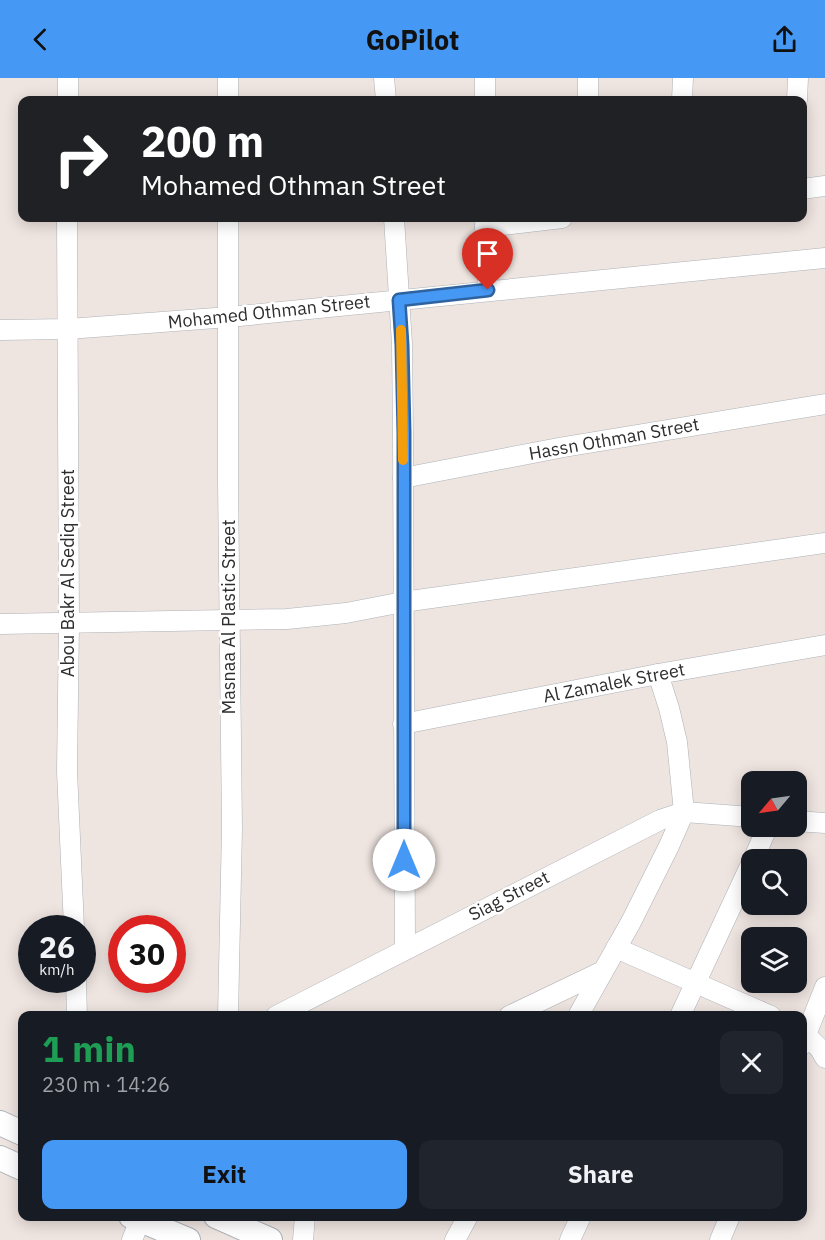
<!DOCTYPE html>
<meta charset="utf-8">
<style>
:root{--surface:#171b24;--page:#20242c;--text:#f1f3f6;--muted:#9ea1a6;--accent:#4698f5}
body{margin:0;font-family:"IBM Plex Sans",sans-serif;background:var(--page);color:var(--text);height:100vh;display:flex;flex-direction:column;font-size:22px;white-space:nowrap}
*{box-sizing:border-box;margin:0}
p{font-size:20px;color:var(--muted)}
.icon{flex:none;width:33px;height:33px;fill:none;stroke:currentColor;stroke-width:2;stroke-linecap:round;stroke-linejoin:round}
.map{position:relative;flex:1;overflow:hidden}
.side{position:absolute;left:18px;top:933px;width:789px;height:210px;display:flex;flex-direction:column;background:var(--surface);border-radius:12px;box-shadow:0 3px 15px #0003}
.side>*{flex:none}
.banner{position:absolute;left:18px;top:18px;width:789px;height:126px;border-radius:12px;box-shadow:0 3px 15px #0003;background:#202124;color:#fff;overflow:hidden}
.needle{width:39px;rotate:241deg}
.tools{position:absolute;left:741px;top:693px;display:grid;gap:12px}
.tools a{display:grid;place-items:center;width:66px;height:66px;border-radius:12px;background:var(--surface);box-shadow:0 3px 15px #0003;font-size:30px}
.speed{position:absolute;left:18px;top:837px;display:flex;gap:12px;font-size:30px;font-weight:700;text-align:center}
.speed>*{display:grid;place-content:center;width:78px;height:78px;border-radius:50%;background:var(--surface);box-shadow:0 3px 15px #0003;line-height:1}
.speed small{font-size:15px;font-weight:400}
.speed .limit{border:9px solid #d22;background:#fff;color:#111}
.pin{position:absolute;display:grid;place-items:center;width:51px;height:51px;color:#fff;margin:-62px -26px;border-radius:50% 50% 50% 0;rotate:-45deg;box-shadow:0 0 6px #0007}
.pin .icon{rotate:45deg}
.me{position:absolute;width:66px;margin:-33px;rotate:0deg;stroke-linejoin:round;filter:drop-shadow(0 0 4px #0008)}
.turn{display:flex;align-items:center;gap:21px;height:126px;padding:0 24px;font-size:27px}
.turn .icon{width:78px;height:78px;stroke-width:2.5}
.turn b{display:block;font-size:42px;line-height:51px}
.round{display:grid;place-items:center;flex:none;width:63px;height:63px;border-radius:12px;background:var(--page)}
.headline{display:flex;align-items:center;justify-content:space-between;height:102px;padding:0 24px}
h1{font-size:36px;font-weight:700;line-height:45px;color:#1e9e55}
.action{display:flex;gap:12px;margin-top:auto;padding:12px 24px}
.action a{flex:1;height:69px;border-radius:12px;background:var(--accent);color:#111;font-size:24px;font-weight:700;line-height:69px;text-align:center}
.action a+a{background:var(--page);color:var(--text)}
header{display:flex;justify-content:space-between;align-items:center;height:78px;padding:0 24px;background:var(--accent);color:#111;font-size:27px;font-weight:700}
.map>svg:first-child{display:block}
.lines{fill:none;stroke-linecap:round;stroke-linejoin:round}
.minor-casing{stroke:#adb2b8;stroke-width:21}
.tertiary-casing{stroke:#adb2b8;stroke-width:26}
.minor{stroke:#fff;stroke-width:20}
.tertiary{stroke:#fff;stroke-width:24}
.route-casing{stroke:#2e639f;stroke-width:15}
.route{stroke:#4698f5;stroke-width:10}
.slow{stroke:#f59e0b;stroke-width:10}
.labels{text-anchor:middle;stroke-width:5;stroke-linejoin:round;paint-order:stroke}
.street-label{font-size:18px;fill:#2d2d2d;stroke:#fff}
</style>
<header><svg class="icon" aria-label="back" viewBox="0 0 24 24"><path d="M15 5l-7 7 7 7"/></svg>GoPilot<svg class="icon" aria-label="share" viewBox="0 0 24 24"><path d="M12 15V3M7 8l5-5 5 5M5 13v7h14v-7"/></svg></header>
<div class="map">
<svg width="825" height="1162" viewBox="0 0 825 1162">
<rect width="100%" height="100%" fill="#eee4e0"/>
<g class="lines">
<defs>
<g id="minor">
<polyline points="228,0 228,22"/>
<polyline points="384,0 386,22"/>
<polyline points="485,0 485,22"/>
<polyline points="68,22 68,0"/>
<polyline points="588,22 588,0"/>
<polyline points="682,22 683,0"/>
<polyline points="797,22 798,0"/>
<polyline points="802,111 825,108"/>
<polyline points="67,140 69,545 67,693 74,850"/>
<polyline points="228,140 228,404 232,750 228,938"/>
<polyline points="394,140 402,266 403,355 405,872"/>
<polyline points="485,140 488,212"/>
<polyline points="485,149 562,140"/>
<polyline points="0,252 68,251 229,239 825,180"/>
<polyline points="403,400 564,369 825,326"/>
<polyline points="0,546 287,541 346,535 403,524 825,465"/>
<polyline points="403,646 658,596 825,567"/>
<polyline points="796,743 825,745"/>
<polyline points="753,782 768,748"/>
<polyline points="616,870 771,938"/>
<polyline points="76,902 77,938"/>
<polyline points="276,938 660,742 684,734 752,739"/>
<polyline points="509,938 603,893"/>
<polyline points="578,938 631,844 669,768 684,734 677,664 669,630 658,596"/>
<polyline points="680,938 752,784"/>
<polyline points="802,953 820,971 825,980"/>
<polyline points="802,967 825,909"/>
<polyline points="132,1162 140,1142"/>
<polyline points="303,1162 305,1138"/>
<polyline points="455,1162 468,1138"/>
<polyline points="570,1162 581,1138"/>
<polyline points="720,1162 730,1138"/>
</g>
<g id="tertiary">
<polyline points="0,1045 22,1055"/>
<polyline points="0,1080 22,1090"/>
<polyline points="131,1138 188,1162"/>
<polyline points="216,1138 270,1162"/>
</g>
</defs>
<!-- minor casing -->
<use href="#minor" class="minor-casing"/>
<!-- tertiary casing -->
<use href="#tertiary" class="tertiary-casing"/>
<!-- minor -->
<use href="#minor" class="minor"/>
<!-- tertiary -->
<use href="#tertiary" class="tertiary"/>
</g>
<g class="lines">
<defs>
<polyline id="route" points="404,782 404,355 402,267 399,222 488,212"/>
</defs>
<!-- route casing -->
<use href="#route" class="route-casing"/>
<!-- route -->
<use href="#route" class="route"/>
<!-- slow -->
<polyline class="slow" points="401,252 403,382"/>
</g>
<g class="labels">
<!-- street labels -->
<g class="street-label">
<text transform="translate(269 234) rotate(-6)" y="6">Mohamed Othman Street</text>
<text transform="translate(614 361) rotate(-10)" y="6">Hassn Othman Street</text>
<text transform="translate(68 495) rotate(-90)" y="6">Abou Bakr Al Sediq Street</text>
<text transform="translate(229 539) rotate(-90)" y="6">Masnaa Al Plastic Street</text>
<text transform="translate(614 605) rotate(-11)" y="6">Al Zamalek Street</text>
<text transform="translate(509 818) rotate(-27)" y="6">Siag Street</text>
</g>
</g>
</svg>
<div class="tools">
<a><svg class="needle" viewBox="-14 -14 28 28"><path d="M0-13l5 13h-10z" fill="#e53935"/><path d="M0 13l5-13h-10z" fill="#9ea1a6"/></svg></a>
<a><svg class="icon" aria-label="search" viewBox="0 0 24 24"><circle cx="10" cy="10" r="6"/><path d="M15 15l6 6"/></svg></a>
<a><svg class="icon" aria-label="layers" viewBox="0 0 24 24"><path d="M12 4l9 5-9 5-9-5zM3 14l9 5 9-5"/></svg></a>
</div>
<div class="speed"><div>26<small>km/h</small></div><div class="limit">30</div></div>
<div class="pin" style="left:488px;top:212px;background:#d93025"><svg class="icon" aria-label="arrive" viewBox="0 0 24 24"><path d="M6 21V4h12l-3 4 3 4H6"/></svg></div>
<svg class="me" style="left:404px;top:782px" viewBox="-20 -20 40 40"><circle r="19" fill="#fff"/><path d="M0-13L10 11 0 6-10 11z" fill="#4698f5"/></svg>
<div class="banner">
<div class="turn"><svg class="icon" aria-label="right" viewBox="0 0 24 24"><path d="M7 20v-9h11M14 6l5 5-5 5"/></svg><div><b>200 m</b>Mohamed Othman Street</div></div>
</div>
<section class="side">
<div class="headline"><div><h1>1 min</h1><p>230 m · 14:26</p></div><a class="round"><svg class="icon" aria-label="close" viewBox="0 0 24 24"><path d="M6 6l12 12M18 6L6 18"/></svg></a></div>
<div class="action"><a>Exit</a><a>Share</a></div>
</section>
</div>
